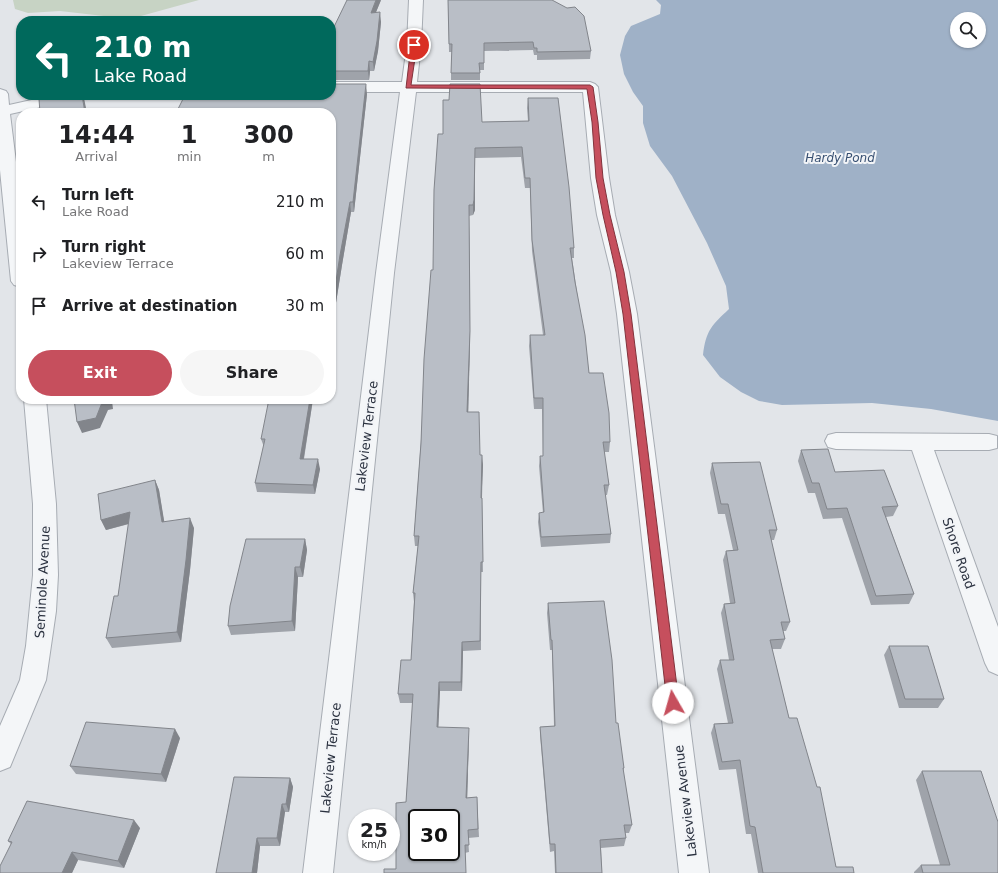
<!DOCTYPE html>
<style>
:root{--surface:#fff;--page:#f6f6f6;--text:#202124;--muted:#757577;--accent:#c64f5d}
body{margin:0;font-family:"DejaVu Sans",sans-serif;background:var(--page);color:var(--text);height:100vh;display:flex;flex-direction:column;font-size:15px;white-space:nowrap}
*{box-sizing:border-box;margin:0}
p{font-size:13px;color:var(--muted)}
.icon{flex:none;width:22px;height:22px;fill:none;stroke:currentColor;stroke-width:2;stroke-linecap:round;stroke-linejoin:round}
.map{position:relative;flex:1;overflow:hidden}
.side{position:absolute;left:16px;top:108px;width:320px;height:296px;display:flex;flex-direction:column;background:var(--surface);border-radius:16px;box-shadow:0 1px 3px #0004}
.side>*{flex:none}
.guide{position:absolute;left:16px;top:16px;width:320px;height:84px;border-radius:16px;box-shadow:0 1px 3px #0004;background:#00695c;color:#fff;overflow:hidden}
.controls{position:absolute;left:950px;top:12px;display:grid;gap:8px}
.controls a{display:grid;place-items:center;width:36px;height:36px;border-radius:50%;background:var(--surface);box-shadow:0 1px 3px #0004;font-size:20px}
.speed{position:absolute;left:348px;top:809px;display:flex;gap:8px;font-size:20px;font-weight:700;text-align:center}
.speed>*{display:grid;place-content:center;width:52px;height:52px;border-radius:50%;background:var(--surface);box-shadow:0 1px 3px #0004;line-height:1}
.speed small{font-size:10px;font-weight:400}
.speed .limit{border:2px solid #111;border-radius:6px;background:#fff;color:#111}
.pin{position:absolute;display:grid;place-items:center;width:34px;height:34px;color:#fff;margin:-17px;border:2px solid #fff;border-radius:50%;box-shadow:0 1px 4px #0007}
.me{position:absolute;width:44px;margin:-22px;rotate:353deg;stroke-linejoin:round;filter:drop-shadow(0 0 3px #0008)}
.turn{display:flex;align-items:center;gap:14px;height:84px;padding:0 12px;font-size:18px}
.turn .icon{width:52px;height:52px;stroke-width:2.5}
.turn b{display:block;font-size:28px;line-height:34px}
.eta{display:flex;justify-content:space-evenly;align-items:center;height:68px;text-align:center}
.eta b{font-size:24px;font-weight:600;line-height:28px}
.button{display:flex;gap:8px;margin-top:auto;padding:8px 12px}
.button a{flex:1;height:46px;border-radius:24px;background:var(--accent);color:#fff;font-size:16px;font-weight:600;line-height:46px;text-align:center}
.button a+a{background:var(--page);color:var(--text)}
ul{padding:0;list-style:none}
li{display:flex;align-items:center;gap:12px;height:52px;padding:0 12px}
li div{flex:1}
li b{display:block;font-size:15px}
li em{font-style:normal}
.map>svg:first-child{display:block}
.green{fill:#c7d3c4}
.water{fill:#9fb1c7;fill-rule:evenodd}
.lines{fill:none;stroke-linecap:round;stroke-linejoin:round}
.street-casing{stroke:#a7acb3;stroke-width:2}
.street{fill:#f4f6f8;fill-rule:evenodd}
.wall{fill:#9fa3aa}
.shaded-wall{fill:#82858b}
.building{fill:#b9bec6;stroke:#82858b;fill-rule:evenodd}
.route{fill:#c64f5d;stroke:#81333c}
.labels{text-anchor:middle;stroke-width:4;stroke-linejoin:round;paint-order:stroke}
.far-water-label{font-size:12px;font-style:italic;fill:#385072;stroke:#f2f4f7}
.street-label{font-size:13px;fill:#2b3240;stroke:#f2f4f7}
</style>
<div class="map">
<svg width="998" height="873" viewBox="0 0 998 873">
<rect width="100%" height="100%" fill="#e2e5e9"/>
<!-- green -->
<polygon class="green" points="13,0 199,0 130,19 60,11 28,13 15,9"/>
<!-- water -->
<path class="water" d="M656,0H998V421L931,409L872,403L782,405L759,401L741,392L720,377L703,355C706,330 712,325 729,309L726,286L707,243L672,176L650,146L643,123V106L633,92L624,74L620,55L625,36L631,26L660,14L661,5ZM957,19H979V41H957Z"/>
<g class="lines">
<defs>
<g id="street">
<polygon points="409,0 423,0 421,45 417,82 590,82 595,84 598,87 609,178 615,215 629,272 637,314 709,873 679,873 617,314 611,272 597,215 591,178 583,92 416,92 394,273 333,873 303,873 376,273 400,92 331,92 331,82 402,82 407,45"/>
<polygon points="0,89 6,91 8,94 9,105 54,95 84,95 82,98 10,114 21,202 21,287 14,285 11,281 0,170"/>
<polygon points="24,399 46,399 56,504 58,575 56,611 46,680 10,767 0,771 0,726 20,680 26,646 33,575 33,504"/>
<polygon points="836,433 989,434 997,436 997,448 989,450 934,450 998,627 998,675 989,671 985,663 912,450 836,449 828,447 825,441 828,435"/>
</g>
</defs>
<!-- street casing -->
<use href="#street" class="street-casing"/>
<!-- street -->
<use href="#street" class="street"/>
</g>
<!-- wall -->
<g class="wall">
<polygon points="381,0 376,12 381,22 378,51 374,71 370,71 369,80 331,80 331,33"/>
<polygon points="448,0 591,51 590,59 537,60 537,55 534,55 533,50 484,51 484,70 480,70 480,80 451,80 451,73 452,52 449,52"/>
<polygon points="367,94 354,212 351,212 342,265 331,334 331,113"/>
<polygon points="528,98 574,248 574,258 572,258 589,373 610,442 609,452 604,452 609,485 607,495 605,495 611,534 610,543 541,547 538,522 539,513 543,513 539,466 540,456 543,456 542,409 534,409 529,346 530,335 543,335 532,251 530,188 525,188 521,157 475,158 475,210 473,215 469,216 470,341 468,412 483,465 482,498 483,572 481,572 481,650 463,651 462,691 440,691 438,727 469,736 467,798 477,797 479,837 468,838 469,852 396,869 406,802 413,703 400,703 398,694 411,660 414,602 413,593 418,546 415,546 414,536 443,134 482,122 528,121 527,108"/>
<polygon points="313,399 304,459 320,469 315,494 257,492 255,483 264,447 261,439"/>
<polygon points="801,450 835,472 898,506 893,516 886,517 914,594 909,604 871,605 842,518 823,519 815,493 808,493 798,461"/>
<polygon points="712,463 777,530 774,540 771,540 790,622 786,631 783,631 785,639 781,649 772,649 789,718 836,867 854,873 758,873 751,834 746,834 736,769 719,770 711,733 714,724 728,723 717,669 720,660 729,660 721,613 724,604 730,603 723,560 726,551 733,550 725,514 718,514 710,473"/>
<polygon points="155,480 159,490 164,522 194,528 190,570 181,642 112,648 106,638 118,596 129,524 106,530 101,520"/>
<polygon points="305,539 307,550 303,577 298,577 295,631 231,635 228,626"/>
<polygon points="548,603 616,723 624,768 623,771 632,825 629,833 625,833 626,838 624,846 601,848 602,873 555,873 554,851 550,852 540,735 540,727 554,726 552,650 550,650 547,613"/>
<polygon points="889,646 944,699 938,708 899,708 884,655"/>
<polygon points="180,738 166,782 76,774 70,766"/>
<polygon points="922,771 998,873 914,873 914,872 921,865 940,865 916,780"/>
<polygon points="290,778 293,787 289,812 285,812 280,846 260,846 257,873 216,873"/>
<polygon points="140,828 124,868 78,860 72,873 0,873 11,844 8,841"/>
</g>
<!-- shaded-wall -->
<g class="shaded-wall">
<polygon points="376,0 381,0 372,22 371,13"/>
<polygon points="380,12 381,22 378,51 374,71 373,62"/>
<polygon points="369,61 370,71 369,80 368,71"/>
<polygon points="366,84 367,94 354,212 353,202"/>
<polygon points="82,95 83,95 84,98 87,113 85,113"/>
<polygon points="475,148 475,210 473,215 473,205"/>
<polygon points="350,202 351,212 342,265 331,334 331,314 340,255"/>
<polygon points="469,216 470,341 468,422 467,412"/>
<polygon points="106,399 119,399 112,401 113,409 108,410 100,428 82,433 77,422 103,400"/>
<polygon points="310,399 313,399 302,469 300,459"/>
<polygon points="482,455 483,465 481,508 481,498"/>
<polygon points="318,459 320,469 315,494 313,485"/>
<polygon points="155,480 159,490 166,532 162,522"/>
<polygon points="130,512 135,522 106,530 101,520"/>
<polygon points="190,518 194,528 190,570 181,642 177,632"/>
<polygon points="305,539 307,550 303,577 300,567"/>
<polygon points="295,567 298,577 295,631 292,621"/>
<polygon points="462,642 463,651 462,691 461,682"/>
<polygon points="439,682 440,691 438,736 437,727"/>
<polygon points="469,728 469,736 467,806 466,798"/>
<polygon points="175,729 180,738 166,782 161,774"/>
<polygon points="290,778 293,787 289,812 286,804"/>
<polygon points="282,804 285,812 280,846 277,838"/>
<polygon points="134,820 140,828 124,868 118,861"/>
<polygon points="257,838 260,846 257,873 252,873"/>
<polygon points="72,852 78,860 72,873 62,873"/>
</g>
<!-- building -->
<g class="building">
<polygon points="347,0 376,0 371,13 380,12 377,41 373,62 369,61 368,71 331,71 331,33"/>
<polygon points="448,0 552,0 567,8 575,7 584,16 591,51 537,52 537,48 534,48 533,42 484,43 484,63 479,63 480,73 451,73 452,44 449,44"/>
<polygon points="331,84 366,84 353,202 350,202 340,255 331,314 331,113 176,113 185,95 331,95"/>
<path d="M450,84H480L482,122L529,121L528,98H558L569,187L574,248H570L575,282L585,335L589,373H603L609,413L610,442H603L609,485H604L611,534L541,537L539,513L544,512L540,456H543V398H534L530,335H545L532,240L530,178H525L522,147L475,148L474,200L473,205H469L470,331L467,412H479L480,455H482L481,498H482L483,562H481L480,641L462,642L461,682H439L437,727L469,728L466,798L477,797L478,829L468,830L469,845H465L466,873H384V869H396V803L406,802L413,694H398L401,660H411L415,593H413L419,536H414L421,443L424,359L431,270H433L434,190L438,134H443V100H449ZM417,818H451V852H417Z"/>
<polygon points="58,95 82,95 85,113 40,113 39,99"/>
<polygon points="74,399 106,399 103,400 96,418 77,422"/>
<polygon points="269,399 310,399 300,459 318,459 313,485 255,483 265,439 261,439"/>
<polygon points="828,449 835,472 884,470 898,506 882,507 914,594 876,596 847,508 827,509 819,483 812,483 801,450"/>
<polygon points="760,462 777,530 769,530 790,622 781,622 785,639 770,640 789,718 797,718 817,787 820,787 836,867 853,867 854,873 763,873 755,827 750,826 740,760 722,762 714,724 733,723 720,660 734,660 724,604 735,603 726,551 738,550 728,504 721,504 712,463"/>
<polygon points="155,480 162,522 190,518 186,560 177,632 106,638 114,596 118,596 130,512 101,520 98,494"/>
<polygon points="246,539 305,539 300,567 295,567 292,621 228,626 230,606"/>
<polygon points="604,601 612,660 616,723 618,723 624,768 623,768 632,825 624,825 626,838 600,840 602,873 556,873 555,844 550,844 540,727 555,726 552,640 551,640 548,603"/>
<polygon points="889,646 928,646 944,699 905,699"/>
<polygon points="86,722 175,729 161,774 70,766"/>
<polygon points="922,771 981,771 998,822 998,873 923,873 921,865 950,865"/>
<polygon points="234,777 290,778 286,804 282,804 277,838 257,838 252,873 216,873"/>
<polygon points="27,801 134,820 118,861 72,852 62,873 0,873 0,866 12,842 8,841"/>
</g>
<!-- route -->
<polygon class="route" points="414,43 417,45 411,85 590,85 593,87 598,122 603,178 610,215 624,272 631,314 679,703 677,707 673,708 669,707 667,703 623,314 616,272 603,215 596,178 592,122 587,89 406,88 411,45"/>
<g class="labels">
<!-- far-water labels -->
<g class="far-water-label">
<text x="840" y="162">Hardy Pond</text>
</g>
<!-- street labels -->
<g class="street-label">
<text transform="translate(366 436) rotate(-83)" y="5">Lakeview Terrace</text>
<text transform="translate(959 553) rotate(71)" y="5">Shore Road</text>
<text transform="translate(42 582) rotate(-87)" y="5">Seminole Avenue</text>
<text transform="translate(330 758) rotate(-84)" y="5">Lakeview Terrace</text>
<text transform="translate(685 801) rotate(-97)" y="5">Lakeview Avenue</text>
</g>
</g>
</svg>
<div class="controls">
<a><svg class="icon" aria-label="search" viewBox="0 0 24 24"><circle cx="10" cy="10" r="6"/><path d="M15 15l6 6"/></svg></a>
</div>
<div class="speed"><div>25<small>km/h</small></div><div class="limit">30</div></div>
<div class="pin" style="left:414px;top:45px;background:#d93025"><svg class="icon" aria-label="arrive" viewBox="0 0 24 24"><path d="M6 21V4h12l-3 4 3 4H6"/></svg></div>
<svg class="me" style="left:673px;top:703px" viewBox="-20 -20 40 40"><circle r="19" fill="#fff"/><path d="M0-13L10 11 0 6-10 11z" fill="#c64f5d"/></svg>
<div class="guide">
<div class="turn"><svg class="icon" aria-label="left" viewBox="0 0 24 24"><path d="M17 20v-9H6M10 6l-5 5 5 5"/></svg><div><b>210 m</b>Lake Road</div></div>
</div>
<section class="side">
<div class="eta">
<div><b>14:44</b><p>Arrival</p></div>
<div><b>1</b><p>min</p></div>
<div><b>300</b><p>m</p></div>
</div>
<ul>
<li><svg class="icon" aria-label="left" viewBox="0 0 24 24"><path d="M17 20v-9H6M10 6l-5 5 5 5"/></svg><div><b>Turn left</b><p>Lake Road</p></div><em>210 m</em></li>
<li><svg class="icon" aria-label="right" viewBox="0 0 24 24"><path d="M7 20v-9h11M14 6l5 5-5 5"/></svg><div><b>Turn right</b><p>Lakeview Terrace</p></div><em>60 m</em></li>
<li><svg class="icon" aria-label="arrive" viewBox="0 0 24 24"><path d="M6 21V4h12l-3 4 3 4H6"/></svg><div><b>Arrive at destination</b></div><em>30 m</em></li>
</ul>
<div class="button"><a>Exit</a><a>Share</a></div>
</section>
</div>
